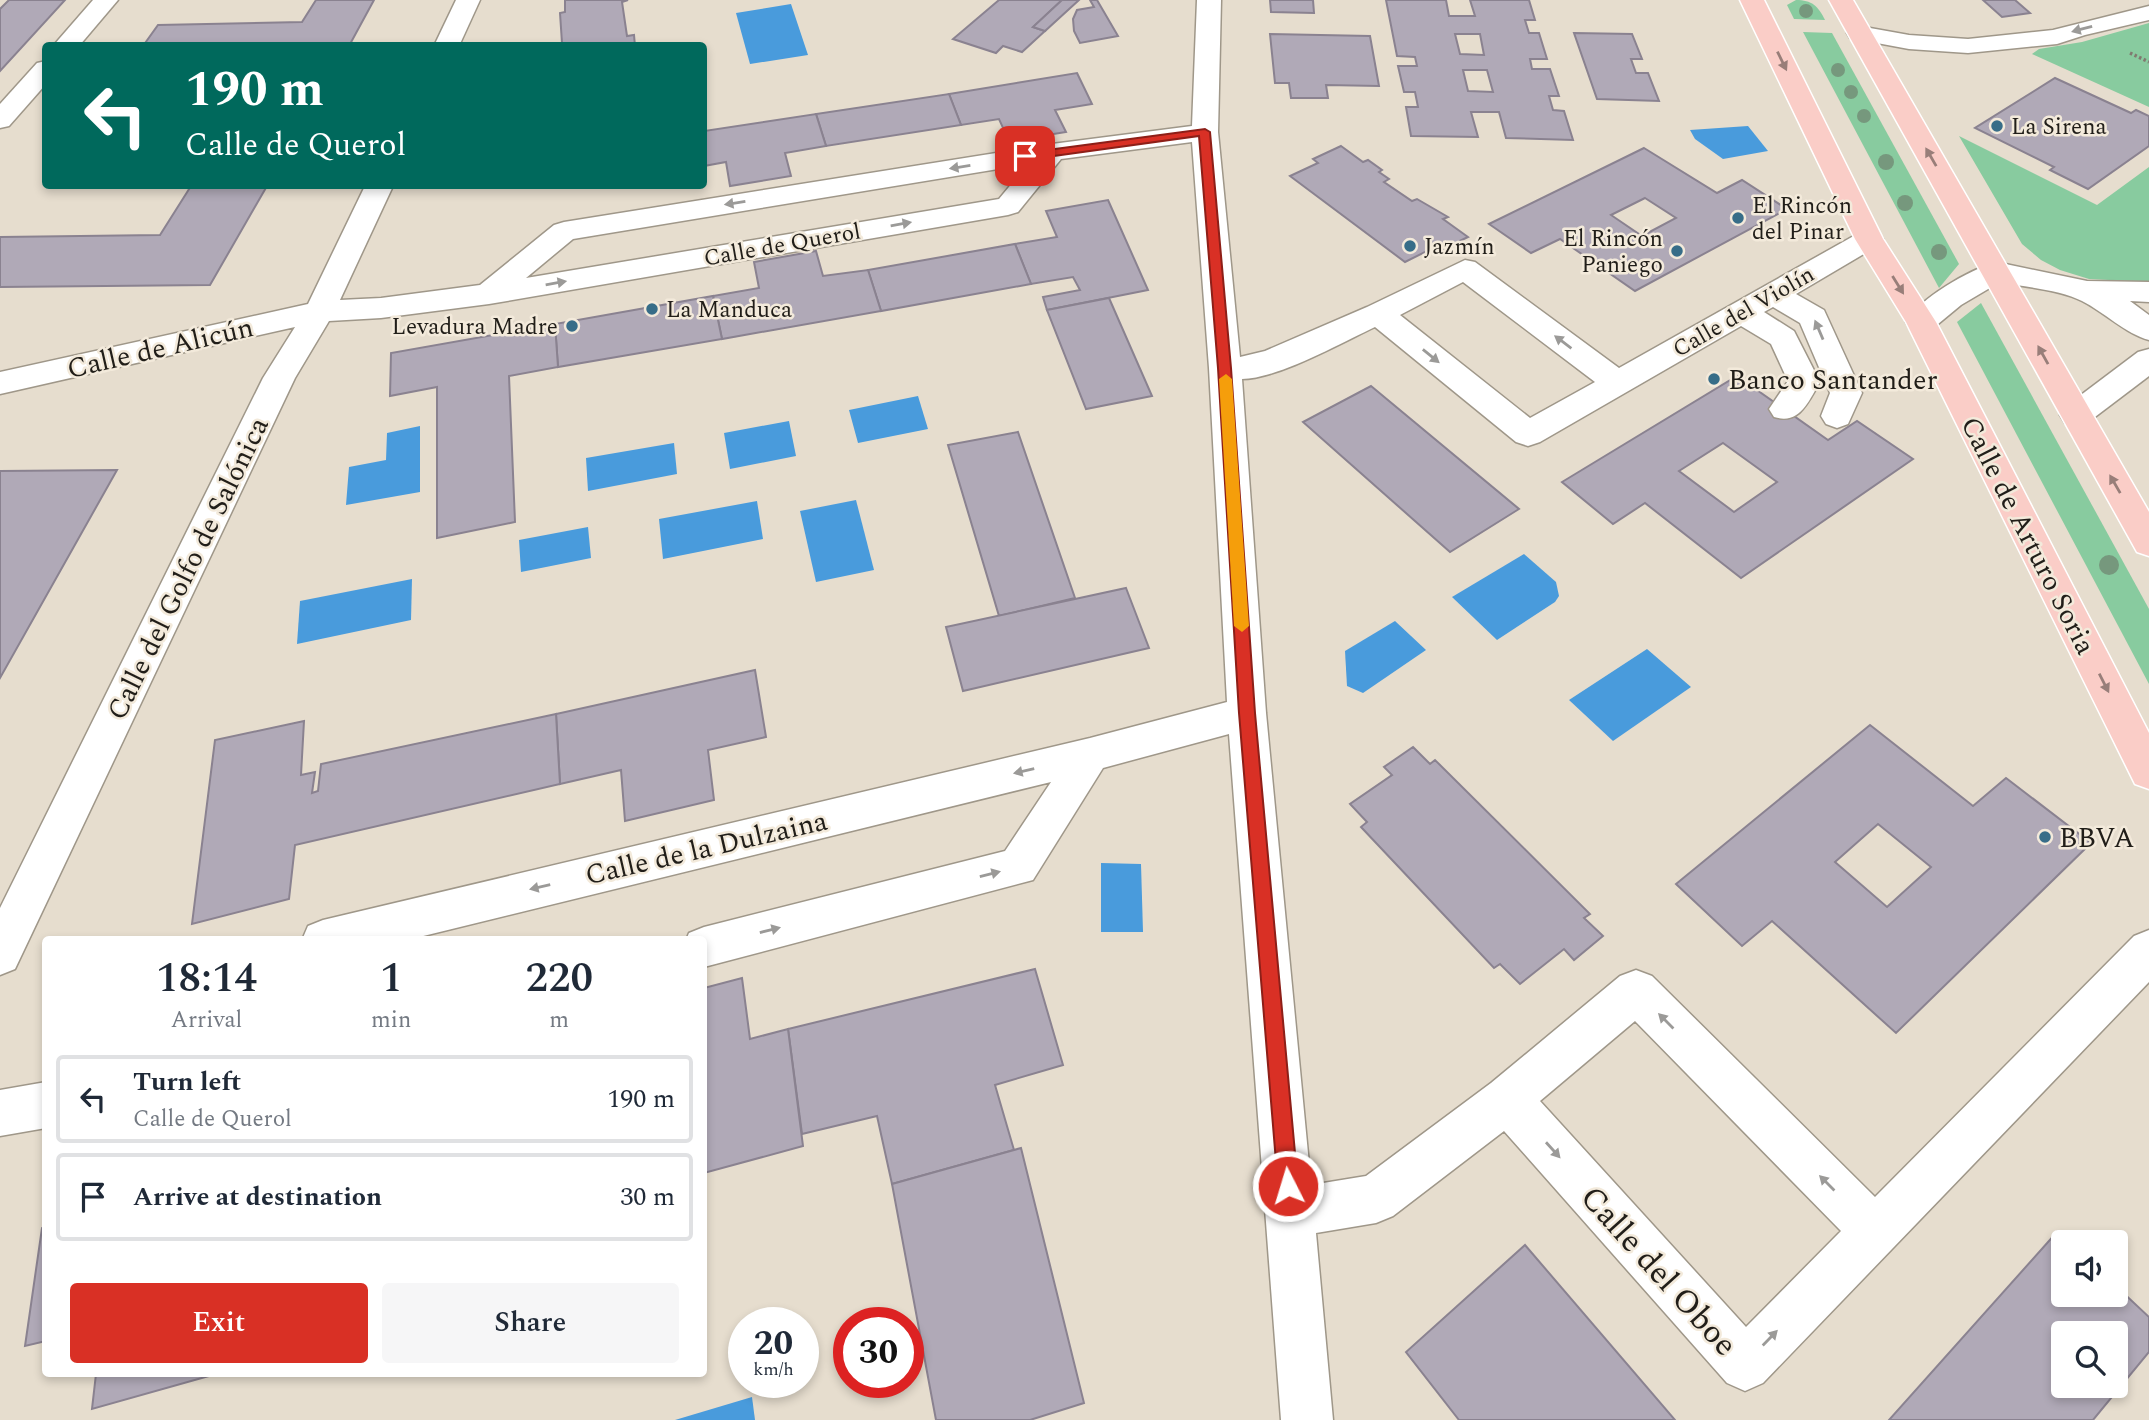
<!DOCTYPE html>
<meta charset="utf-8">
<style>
:root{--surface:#fff;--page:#f6f6f7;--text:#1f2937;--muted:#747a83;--line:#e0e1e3;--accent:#d93025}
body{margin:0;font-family:Spectral,serif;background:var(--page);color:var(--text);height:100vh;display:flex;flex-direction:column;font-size:26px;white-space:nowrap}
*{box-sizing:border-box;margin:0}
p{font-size:23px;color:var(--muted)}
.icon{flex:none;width:38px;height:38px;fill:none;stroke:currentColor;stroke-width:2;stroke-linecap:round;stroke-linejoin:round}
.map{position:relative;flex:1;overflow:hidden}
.drawer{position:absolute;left:42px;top:936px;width:665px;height:441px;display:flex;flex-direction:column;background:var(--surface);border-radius:7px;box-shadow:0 4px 10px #0003}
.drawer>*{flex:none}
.hud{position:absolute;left:42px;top:42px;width:665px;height:147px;border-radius:7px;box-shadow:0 4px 10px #0003;background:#00695c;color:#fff;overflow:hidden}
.tools{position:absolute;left:2051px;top:1230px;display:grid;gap:14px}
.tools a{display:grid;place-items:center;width:77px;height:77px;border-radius:7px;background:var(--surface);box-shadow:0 4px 10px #0003;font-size:35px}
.speed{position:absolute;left:728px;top:1307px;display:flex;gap:14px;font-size:35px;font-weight:700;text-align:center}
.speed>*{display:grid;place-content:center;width:91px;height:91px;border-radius:50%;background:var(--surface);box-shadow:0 4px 10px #0003;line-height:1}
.speed small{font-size:18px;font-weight:400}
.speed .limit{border:10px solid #d22;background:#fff;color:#111}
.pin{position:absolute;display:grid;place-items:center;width:60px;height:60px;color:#fff;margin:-30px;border-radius:14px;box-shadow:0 4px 10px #0006}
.me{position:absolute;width:77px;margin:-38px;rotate:355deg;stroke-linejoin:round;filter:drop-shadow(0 0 5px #0008)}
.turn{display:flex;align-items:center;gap:24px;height:147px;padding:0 28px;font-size:32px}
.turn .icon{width:91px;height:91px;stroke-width:2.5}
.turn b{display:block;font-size:49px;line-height:60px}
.eta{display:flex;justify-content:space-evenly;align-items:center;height:119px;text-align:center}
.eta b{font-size:42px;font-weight:600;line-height:49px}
.primary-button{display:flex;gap:14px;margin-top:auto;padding:14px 28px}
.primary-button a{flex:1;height:80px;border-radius:7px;background:var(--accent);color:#fff;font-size:28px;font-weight:600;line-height:80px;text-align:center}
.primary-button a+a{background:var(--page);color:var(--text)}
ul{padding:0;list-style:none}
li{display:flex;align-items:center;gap:21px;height:88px;margin:0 14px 10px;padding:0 14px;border:4px solid var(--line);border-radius:7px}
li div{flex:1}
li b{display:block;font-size:26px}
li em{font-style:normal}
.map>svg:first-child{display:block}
.green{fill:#88cb9f}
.water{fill:#499bdc}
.building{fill:#b0a9b7;stroke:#8a8290;stroke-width:2;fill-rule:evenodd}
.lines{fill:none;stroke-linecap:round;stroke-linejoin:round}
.minor-casing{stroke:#9f9789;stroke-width:3}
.major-casing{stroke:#fff;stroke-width:3}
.path{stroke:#807a70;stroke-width:3.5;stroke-dasharray:2.5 2.5;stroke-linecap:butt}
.minor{fill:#fff;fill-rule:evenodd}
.major{fill:#facdc7;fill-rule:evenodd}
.tree{fill:#76987d}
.oneway{fill:#9b9a98}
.oneway2{fill:#987e79}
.route{fill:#d93025;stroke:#8d1f18;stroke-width:2}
.slow{fill:#f59e0b}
.poi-dot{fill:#376d88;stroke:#f3eadb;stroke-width:2.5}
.labels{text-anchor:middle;stroke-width:5;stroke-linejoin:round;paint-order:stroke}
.far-poi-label{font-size:23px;fill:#211e19;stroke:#f3eadb;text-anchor:start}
.far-street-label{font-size:23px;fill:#211e19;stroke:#f3eadb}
.street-label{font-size:28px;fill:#211e19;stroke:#f3eadb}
.poi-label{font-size:28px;fill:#211e19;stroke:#f3eadb;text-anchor:start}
.near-street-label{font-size:33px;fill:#211e19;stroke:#f3eadb}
</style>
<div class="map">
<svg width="2149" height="1420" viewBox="0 0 2149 1420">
<rect width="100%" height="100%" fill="#e6ddce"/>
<!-- green -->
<g class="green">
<path d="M1796,0C1812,0 1818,6 1825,20L1794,19L1787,5Z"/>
<polygon points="2149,23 2149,107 2032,54 2039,49 2082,42"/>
<polygon points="1803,32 1832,33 1959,264 1939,288"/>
<polygon points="1959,136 2097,205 2149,167 2149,282 2089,279 2060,270 2041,260 2022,244"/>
<polygon points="1981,303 2149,609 2149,684 1957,322"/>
</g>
<!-- water -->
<g class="water">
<polygon points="791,4 808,55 750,64 736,13"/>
<polygon points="1748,126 1768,151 1723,159 1695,139 1690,130"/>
<polygon points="918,396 928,429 858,443 849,410"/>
<polygon points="789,421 796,456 730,469 724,433"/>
<polygon points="420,426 420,492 346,505 349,467 386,460 387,433"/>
<polygon points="674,443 677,474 588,491 586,458"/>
<polygon points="856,500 874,570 816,582 800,511"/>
<polygon points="757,501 763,539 663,559 659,519"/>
<polygon points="588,527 591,558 521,572 519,540"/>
<polygon points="1524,554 1556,582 1559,596 1555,602 1497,640 1452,597"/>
<polygon points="412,579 411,620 297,644 300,601"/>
<polygon points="1395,621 1426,650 1363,693 1347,686 1345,651"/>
<polygon points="1647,649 1691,687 1613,741 1569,700"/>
<polygon points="1101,863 1141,864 1143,932 1101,932"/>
<polygon points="752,1397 755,1420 675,1420"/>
</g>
<!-- building -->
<g class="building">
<polygon points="9,0 65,0 0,71 0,9"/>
<polygon points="316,0 374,0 349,46 143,46 158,25 302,22"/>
<polygon points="565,0 628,0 622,2 627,36 634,35 635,46 562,43 560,13 565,12"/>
<polygon points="999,0 1062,0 1033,27 1045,31 1022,52 1003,46 996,53 953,39"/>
<polygon points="1062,0 1079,0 1045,31 1033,27"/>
<polygon points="1090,0 1097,0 1118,36 1080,43 1074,31 1073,19 1077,10 1094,7"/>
<polygon points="1270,0 1313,0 1314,13 1271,12"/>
<path d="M1386,0H1446L1449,16H1475L1470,0H1529L1535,20H1525L1529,33H1539L1547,59H1530L1532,69H1550L1559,96H1549L1553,110L1564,111L1573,140L1506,138L1499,112H1471L1478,137L1411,136L1406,107H1418L1415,92H1404L1398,66H1417L1415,57L1397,56ZM1455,34H1480L1484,55L1460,54ZM1463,70H1487L1493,92L1468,91Z"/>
<polygon points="1983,0 2015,0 2030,13 2002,17"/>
<polygon points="1574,33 1632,34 1642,59 1631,59 1636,73 1648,73 1659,101 1597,99"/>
<polygon points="1270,34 1370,36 1379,86 1326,85 1328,98 1291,98 1289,83 1275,83"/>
<polygon points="1077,73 1092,104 1055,110 1066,132 1009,141 999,119 961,125 949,94"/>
<polygon points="2055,78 2131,113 2136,110 2149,116 2149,146 2088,189 2050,170 2054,167 1975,128"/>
<polygon points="949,94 961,125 826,146 816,114"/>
<polygon points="816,114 826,146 785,153 791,176 730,186 726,162 704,166 704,131"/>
<polygon points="1341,146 1363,162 1368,160 1382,170 1379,172 1389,179 1384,182 1412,201 1417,199 1448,217 1443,219 1468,237 1439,251 1435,247 1405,262 1290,176 1318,163 1313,159"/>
<path d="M1644,148L1717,193L1742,180L1787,209L1635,291L1560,239L1531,253L1489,224ZM1645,198L1676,218L1642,236L1611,215Z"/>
<polygon points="191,186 267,186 210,285 0,287 0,237 160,235"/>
<polygon points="1108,200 1148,290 1047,310 1043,297 1080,290 1073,277 1031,284 1015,244 1057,237 1046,211"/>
<polygon points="1015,244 1031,284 881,311 868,270"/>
<polygon points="816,251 823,276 868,270 881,311 722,339 713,296 759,288 754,262"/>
<polygon points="713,296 722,339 558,367 555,324"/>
<polygon points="1109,298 1152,396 1086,409 1047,310"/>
<polygon points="555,324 558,367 509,376 515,522 437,538 437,387 390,396 391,353"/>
<path d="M1737,376L1828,440L1857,421L1913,459L1741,578L1645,503L1613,524L1562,482ZM1723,443L1777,482L1734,512L1679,471Z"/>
<polygon points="1371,386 1519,509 1450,552 1303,422"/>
<polygon points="1018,432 1075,598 999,616 948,445"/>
<polygon points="117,470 0,678 0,471"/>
<polygon points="1126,588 1149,648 963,691 946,627"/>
<polygon points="755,670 766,737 708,750 714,800 625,821 621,770 560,784 556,714"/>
<polygon points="556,714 560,784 295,845 289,899 192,924 215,740 304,721 301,775 315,772 312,793 318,791 321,764"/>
<path d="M1870,725L1973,806L2006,778L2091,843L1896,1033L1772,921L1742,946L1676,884ZM1878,824L1931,867L1887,907L1835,862Z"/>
<polygon points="1413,747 1430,764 1435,760 1590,914 1584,918 1603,936 1574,960 1564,949 1520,984 1500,964 1494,968 1361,827 1367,822 1350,804 1392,775 1384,767"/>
<polygon points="1035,969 1063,1065 995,1085 1014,1150 892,1184 877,1116 802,1134 788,1029"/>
<polygon points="742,978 750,1039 788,1029 803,1146 704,1173 704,988"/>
<polygon points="1021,1148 1084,1403 1030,1420 936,1420 892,1184"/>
<polygon points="46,1227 46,1341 25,1346 42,1228"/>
<path d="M2057,1232L2069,1242H2063V1295H2116V1286L2149,1317V1352L2093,1420H1889ZM2063,1334H2116V1386H2063Z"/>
<polygon points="1525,1245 1675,1420 1459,1420 1406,1352"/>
<polygon points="96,1374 216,1374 92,1409"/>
</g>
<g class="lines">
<defs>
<g id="minor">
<polygon points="93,0 118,0 79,46 53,46"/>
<polygon points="456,0 480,0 459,46 434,46"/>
<path d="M1197,0H1221L1218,132L1240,357L1265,351L1367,307L1465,260L1475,262L1619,368L1859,233L1869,230L1879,233L1883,239L1879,245L1796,294L1824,310L1862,393L1848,424L1837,428L1826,424L1821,416L1830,393L1800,323L1773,307L1764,312L1794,331L1820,382C1808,402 1800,425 1774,417L1769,409L1788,381L1771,344L1741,326L1540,442L1528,446L1516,442L1375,327C1341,343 1277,379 1242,379L1266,713L1311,1185L1366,1176L1491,1083L1620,976L1636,970L1652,976L1875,1197L2134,936L2149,930V982L1763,1383L1745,1391L1727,1383L1504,1131L1393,1216L1376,1223L1316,1233L1333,1420H1281L1229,734L1103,768L1033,880L704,967V940H686L689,933L704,927L1005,851L1051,782L407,940H302L308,926L323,920L1090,738L1227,702L1209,368L1192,142L1061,159L1018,212L1008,215L489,304L381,318L329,321L295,378L15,969L0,975V908L263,378L295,327L0,394V372L308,304L365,186H393L340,300L381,298L480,285L554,225L564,222L1052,144L1192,126ZM1028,164L999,199L526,278L573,239ZM1463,282L1595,382L1530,418L1400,315ZM1635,1021L1841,1231L1746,1327L1540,1101Z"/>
<polygon points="2149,6 2149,20 2085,35 2057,44 1968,53 1909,49 1850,38 1847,33 1850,28 1859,26 1909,35 1968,39 2053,30"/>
<polygon points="46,61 46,84 9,126 0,128 0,104 37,63"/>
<path d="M1996,262L2087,281L2149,282V302L2130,301L2149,315V340C2126,334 2104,312 2082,301C2061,290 2024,287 2000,282L1961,305L1932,329L1921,332L1910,329L1906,322C1920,298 1969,270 1996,262Z"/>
<polygon points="2149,349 2149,376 2087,423 2076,426 2065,423 2060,415 2065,407 2138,352"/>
<polygon points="46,1082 46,1128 0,1136 0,1090"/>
</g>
<g id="major">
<polygon points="1740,0 1764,0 1883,239 1936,322 2149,733 2149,789 2135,784 1906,322 1855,239"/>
<polygon points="1829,0 1853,0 2149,512 2149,556 2137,552"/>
</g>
</defs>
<!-- minor casing -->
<use href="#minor" class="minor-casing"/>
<!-- major casing -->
<use href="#major" class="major-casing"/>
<!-- path -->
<polyline class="path" points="2130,53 2149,62"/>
<!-- minor -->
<use href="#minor" class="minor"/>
<!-- major -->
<use href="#major" class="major"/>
</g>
<!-- trees -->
<g class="tree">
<circle cx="1806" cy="11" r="7"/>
<circle cx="1838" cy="70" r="7"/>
<circle cx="1851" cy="92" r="7"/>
<circle cx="1864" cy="116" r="7"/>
<circle cx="1886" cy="162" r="8"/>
<circle cx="1905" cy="203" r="8"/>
<circle cx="1939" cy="252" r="8"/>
<circle cx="2109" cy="565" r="10"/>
</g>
<!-- one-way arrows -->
<defs><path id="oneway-solid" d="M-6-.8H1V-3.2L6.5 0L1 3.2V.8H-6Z" transform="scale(1.75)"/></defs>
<g class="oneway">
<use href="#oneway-solid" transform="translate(2082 29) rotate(165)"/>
<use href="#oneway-solid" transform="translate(960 167) rotate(171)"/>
<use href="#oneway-solid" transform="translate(735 203) rotate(171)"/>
<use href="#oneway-solid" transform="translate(901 224) rotate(-10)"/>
<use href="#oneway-solid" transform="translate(556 283) rotate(-10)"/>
<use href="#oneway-solid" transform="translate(1819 330) rotate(-113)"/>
<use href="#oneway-solid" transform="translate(1563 342) rotate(-143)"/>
<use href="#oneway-solid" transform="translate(1431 356) rotate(39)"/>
<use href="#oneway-solid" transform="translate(1024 771) rotate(167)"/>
<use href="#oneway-solid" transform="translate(990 874) rotate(-14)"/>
<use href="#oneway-solid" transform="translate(540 887) rotate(167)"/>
<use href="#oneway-solid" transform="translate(770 930) rotate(-14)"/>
<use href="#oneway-solid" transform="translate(1666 1021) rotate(-135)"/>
<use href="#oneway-solid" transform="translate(1553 1150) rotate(48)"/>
<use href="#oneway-solid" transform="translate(1827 1183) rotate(-135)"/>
<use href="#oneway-solid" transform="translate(1770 1338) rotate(-46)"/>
</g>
<g class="oneway2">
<use href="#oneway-solid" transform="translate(1782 61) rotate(64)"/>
<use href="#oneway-solid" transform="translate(1931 157) rotate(-120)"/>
<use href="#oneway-solid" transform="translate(1898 285) rotate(58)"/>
<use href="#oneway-solid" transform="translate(2043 355) rotate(-119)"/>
<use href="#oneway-solid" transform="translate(2115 484) rotate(-120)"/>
<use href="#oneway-solid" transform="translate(2104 683) rotate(63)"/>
</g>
<!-- route -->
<polygon class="route" points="1205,129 1210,132 1231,368 1255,713 1298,1186 1295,1193 1288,1196 1281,1193 1278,1186 1239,713 1218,368 1199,136 1025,160 1019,156 1025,153"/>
<!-- slow -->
<polygon class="slow" points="1226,374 1232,379 1249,626 1242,632 1234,626 1219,379"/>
<!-- markers -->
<g class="poi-dot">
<circle cx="1997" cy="126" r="7"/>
<circle cx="1738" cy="218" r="7"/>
<circle cx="1410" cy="246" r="7"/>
<circle cx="1677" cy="251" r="7"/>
<circle cx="652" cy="309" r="7"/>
<circle cx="572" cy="326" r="7"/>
<circle cx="1714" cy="379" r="7"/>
<circle cx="2045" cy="837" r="7"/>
</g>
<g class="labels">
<!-- far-poi labels -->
<g class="far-poi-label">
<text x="2011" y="134">La Sirena</text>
<text x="1752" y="213">El Rincón<tspan x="1752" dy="26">del Pinar</tspan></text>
<text x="1663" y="246" text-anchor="end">El Rincón<tspan x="1663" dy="26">Paniego</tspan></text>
<text x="1424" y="254">Jazmín</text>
<text x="666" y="317">La Manduca</text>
<text x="558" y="334" text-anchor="end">Levadura Madre</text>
</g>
<!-- far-street labels -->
<g class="far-street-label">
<text transform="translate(782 244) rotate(-10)" y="8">Calle de Querol</text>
<text transform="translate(1743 311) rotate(-30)" y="8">Calle del Violín</text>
</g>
<!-- street labels -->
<g class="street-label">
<text transform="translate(160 347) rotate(-13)" y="10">Calle de Alicún</text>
<text transform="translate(2029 535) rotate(63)" y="10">Calle de Arturo Soria</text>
<text transform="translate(187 568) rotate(-64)" y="10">Calle del Golfo de Salónica</text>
<text transform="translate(706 847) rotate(-13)" y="10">Calle de la Dulzaina</text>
</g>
<!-- poi labels -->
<g class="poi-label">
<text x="1728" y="389">Banco Santander</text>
<text x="2059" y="847">BBVA</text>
</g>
<!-- near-street labels -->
<g class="near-street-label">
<text transform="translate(1660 1270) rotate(48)" y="12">Calle del Oboe</text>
</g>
</g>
</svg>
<div class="tools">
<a><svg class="icon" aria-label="sound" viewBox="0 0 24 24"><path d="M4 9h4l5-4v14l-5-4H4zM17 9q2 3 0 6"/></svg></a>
<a><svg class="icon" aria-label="search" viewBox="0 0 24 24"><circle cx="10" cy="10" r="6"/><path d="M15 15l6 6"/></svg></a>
</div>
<div class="speed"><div>20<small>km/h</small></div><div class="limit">30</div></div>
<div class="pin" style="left:1025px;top:156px;background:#d93025"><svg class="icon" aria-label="arrive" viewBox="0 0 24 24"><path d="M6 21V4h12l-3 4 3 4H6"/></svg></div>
<svg class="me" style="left:1288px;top:1186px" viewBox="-20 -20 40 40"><circle r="17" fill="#d93025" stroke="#fff" stroke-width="3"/><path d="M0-11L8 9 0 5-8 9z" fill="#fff"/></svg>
<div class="hud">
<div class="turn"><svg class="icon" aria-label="left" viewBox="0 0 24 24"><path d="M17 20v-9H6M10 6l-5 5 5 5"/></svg><div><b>190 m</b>Calle de Querol</div></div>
</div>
<section class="drawer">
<div class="eta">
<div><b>18:14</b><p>Arrival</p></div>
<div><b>1</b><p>min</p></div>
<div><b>220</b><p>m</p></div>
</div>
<ul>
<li><svg class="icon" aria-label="left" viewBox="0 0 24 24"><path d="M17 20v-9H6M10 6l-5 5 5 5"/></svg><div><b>Turn left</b><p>Calle de Querol</p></div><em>190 m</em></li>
<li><svg class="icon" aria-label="arrive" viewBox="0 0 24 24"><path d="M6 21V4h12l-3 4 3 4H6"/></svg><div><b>Arrive at destination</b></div><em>30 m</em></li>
</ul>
<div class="primary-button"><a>Exit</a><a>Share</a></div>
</section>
</div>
